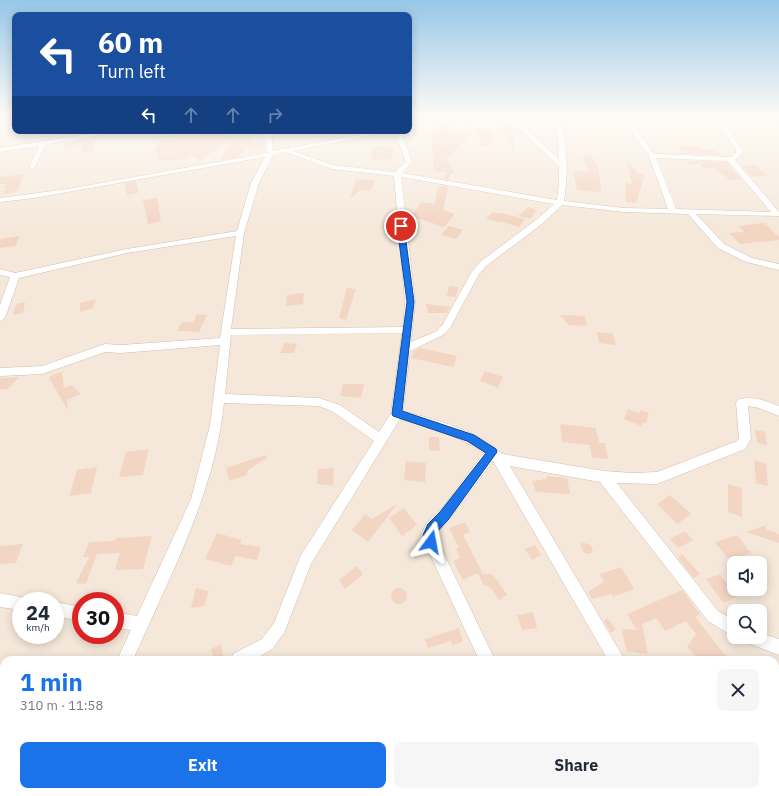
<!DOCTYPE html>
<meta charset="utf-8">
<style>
:root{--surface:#fff;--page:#f6f6f7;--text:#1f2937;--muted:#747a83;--accent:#1a73e8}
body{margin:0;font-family:"IBM Plex Sans",sans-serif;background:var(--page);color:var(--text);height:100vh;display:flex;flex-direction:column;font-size:15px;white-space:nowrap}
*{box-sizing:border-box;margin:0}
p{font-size:13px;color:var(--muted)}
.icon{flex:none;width:22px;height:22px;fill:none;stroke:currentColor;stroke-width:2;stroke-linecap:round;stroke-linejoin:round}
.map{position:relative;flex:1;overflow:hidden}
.drawer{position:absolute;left:0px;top:656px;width:779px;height:140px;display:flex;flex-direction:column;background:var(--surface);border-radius:12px 12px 0 0;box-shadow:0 2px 10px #0003}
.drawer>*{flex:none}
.banner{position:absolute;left:12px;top:12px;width:400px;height:122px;border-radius:8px;box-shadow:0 2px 10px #0003;background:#1a4fa0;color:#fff;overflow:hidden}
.controls{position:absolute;left:727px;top:556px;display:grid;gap:8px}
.controls a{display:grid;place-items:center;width:40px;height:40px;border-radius:8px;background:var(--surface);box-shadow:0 2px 10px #0003;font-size:20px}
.speed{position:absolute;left:12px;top:592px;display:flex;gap:8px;font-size:20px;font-weight:700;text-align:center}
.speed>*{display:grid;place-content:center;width:52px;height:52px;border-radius:50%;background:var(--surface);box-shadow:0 2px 10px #0003;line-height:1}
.speed small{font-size:10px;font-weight:400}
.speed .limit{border:6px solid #d22;background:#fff;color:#111}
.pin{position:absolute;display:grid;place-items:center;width:34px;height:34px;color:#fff;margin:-17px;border:2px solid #fff;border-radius:50%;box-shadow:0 1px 4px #0007}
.me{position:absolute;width:44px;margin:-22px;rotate:13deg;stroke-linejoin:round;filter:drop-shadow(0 0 3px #0008)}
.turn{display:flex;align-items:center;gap:14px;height:84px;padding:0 20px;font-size:18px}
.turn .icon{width:52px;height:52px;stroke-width:2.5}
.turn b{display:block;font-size:28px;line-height:34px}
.lanes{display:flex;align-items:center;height:38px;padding:0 20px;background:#0003;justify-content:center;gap:20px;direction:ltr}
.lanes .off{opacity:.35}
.round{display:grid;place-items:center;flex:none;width:42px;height:42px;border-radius:8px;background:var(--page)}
.headline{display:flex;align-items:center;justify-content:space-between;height:68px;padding:0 20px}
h1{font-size:24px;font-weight:800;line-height:30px;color:var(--accent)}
.action{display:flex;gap:8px;margin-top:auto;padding:8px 20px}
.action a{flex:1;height:46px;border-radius:8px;background:var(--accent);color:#fff;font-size:16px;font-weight:800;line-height:46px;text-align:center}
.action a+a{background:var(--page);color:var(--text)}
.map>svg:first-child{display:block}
.residential{fill:#f5e8da;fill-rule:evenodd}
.building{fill:#f3d5c3}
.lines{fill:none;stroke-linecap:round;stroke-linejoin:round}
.minor-casing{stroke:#d1beb0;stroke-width:1}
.minor{fill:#fff;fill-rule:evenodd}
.route{fill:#1a73e8;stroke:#114b97}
</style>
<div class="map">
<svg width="779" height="796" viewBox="0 0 779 796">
<rect width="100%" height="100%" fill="#fdf6ec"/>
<!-- residential -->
<path class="residential" d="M0,117H15V131H409V117H779V796H0ZM734,563H760V589H734ZM21,601H55V635H21ZM81,601H115V635H81ZM734,611H760V637H734ZM4,660H775V792H4Z"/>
<!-- building -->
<g class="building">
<polygon points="449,126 454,133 472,132 447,159 454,173 450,173 449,180 444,179 447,172 434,171 431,132 440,132 437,128"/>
<polygon points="500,126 512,127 514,151"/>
<polygon points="492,128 493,146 482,146 475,129"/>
<polygon points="203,131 224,131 222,133 225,133 224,134 253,135 249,141 265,144 265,148 246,149 238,157 221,160 233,138 200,160 189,155 186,159 157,161 160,153 154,153 160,139 176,139 174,133 199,136"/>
<polygon points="95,138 93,152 81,153 82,147 62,149 64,143"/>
<polygon points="377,145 394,149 392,158 374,161 370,155"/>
<polygon points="677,145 699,147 701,150 714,150 722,155 683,154"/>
<polygon points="582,156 592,156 599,172 601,193 577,190 573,171 589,172"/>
<polygon points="626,161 639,174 645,174 636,203 626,202 625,183 632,184"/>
<polygon points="687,161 727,162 741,179 730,180 714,168 703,168 700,164 689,164"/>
<polygon points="754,165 768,176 752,177 742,166"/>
<polygon points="24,174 17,192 3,194 6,188 3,188 7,184 0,184 0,177"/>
<polygon points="356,179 376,180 370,191 360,190 350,199"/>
<polygon points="136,181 138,193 127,195 125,183"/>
<polygon points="441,186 448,187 443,210 455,214 444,227 411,216 421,202 435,204 437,190"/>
<polygon points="157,198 161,221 148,224 143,200"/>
<polygon points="528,207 536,210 531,219 518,216"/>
<polygon points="492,212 505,214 525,219 519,227 499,221 498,222 486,219"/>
<polygon points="765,223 779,237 779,240 740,244 729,233 744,232 738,226"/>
<polygon points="449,226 463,230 456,239 441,235"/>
<polygon points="19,236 16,246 0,248 0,239"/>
<polygon points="449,286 458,287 456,297 447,296"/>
<polygon points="347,288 356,289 346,320 339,318"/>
<polygon points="304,293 303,304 286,306 287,295"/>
<polygon points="96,299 93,308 80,312 80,303"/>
<polygon points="25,302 23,313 13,315 16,304"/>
<polygon points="426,304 450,307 447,313 428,313"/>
<polygon points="197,314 207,315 199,332 177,331 182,322 193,322"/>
<polygon points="560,315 585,316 587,326 569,325"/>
<polygon points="597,332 613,334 616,345 599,343"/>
<polygon points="284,343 297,344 294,353 280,353"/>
<polygon points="420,348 457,356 453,367 411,358 414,351"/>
<polygon points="485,371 503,377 498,388 480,381"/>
<polygon points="62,372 64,388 72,385 81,394 67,400 68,409 67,409 49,378 54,374"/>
<polygon points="19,377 8,389 0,390 0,378"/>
<polygon points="343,384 364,384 361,398 340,396"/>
<polygon points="628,409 639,413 640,410 649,413 646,423 643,422 641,426 624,419"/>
<polygon points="560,424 596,428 599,443 605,443 608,459 592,458 590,445 562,442"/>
<polygon points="755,430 765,432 767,445 757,443"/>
<polygon points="429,437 439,437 440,451 429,450"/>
<polygon points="149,449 143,475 119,477 126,452"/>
<polygon points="265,455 267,458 248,470 247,475 229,481 226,468"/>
<polygon points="754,460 766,464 768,486 756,483"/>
<polygon points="406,461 426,463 425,482 404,480"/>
<polygon points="97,467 91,493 69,496 77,470"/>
<polygon points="334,468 333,486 317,484 318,469"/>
<polygon points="547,476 567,478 570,494 536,492 532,481 547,479"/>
<polygon points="728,484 742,488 742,517 728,512"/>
<polygon points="670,495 691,514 677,524 657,504"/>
<polygon points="397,504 368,542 352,530 365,514 372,519"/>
<polygon points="404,508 417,525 402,536 389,518"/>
<polygon points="465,522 470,532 463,535 482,572 479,573 490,574 494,576 507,595 499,600 492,589 483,584 478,573 463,580 453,561 460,558 456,549 459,548 449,528"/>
<polygon points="766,525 766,529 779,534 779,543 746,532"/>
<polygon points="685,531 693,540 678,548 670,539"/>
<polygon points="217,533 242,540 240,544 261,547 257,560 235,556 231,566 205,559"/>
<polygon points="737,535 751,553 729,560 715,542"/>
<polygon points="152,536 143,569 115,570 120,553 97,554 86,584 76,583 89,557 83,557 89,542 115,541 116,538"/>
<polygon points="581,542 591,545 593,552 588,554 584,553 581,548"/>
<polygon points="23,544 16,563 0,564 0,546"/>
<polygon points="535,545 541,555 532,560 525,549"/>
<polygon points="682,554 700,574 694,578 678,558"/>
<polygon points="357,566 363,574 345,589 339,580"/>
<polygon points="621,567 634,589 613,597 612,594 592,599 588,592 604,582 600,574"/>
<polygon points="720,574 737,597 723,603 706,579"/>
<polygon points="196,588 209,591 204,606 191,608"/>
<circle cx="399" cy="596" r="8"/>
<polygon points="682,590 700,614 695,617 729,660 700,660 687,647 696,634 686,621 665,631 656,618 642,624 648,654 626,651 622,629 637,630 627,614"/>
<polygon points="533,612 537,628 522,630 517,615"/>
<polygon points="607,618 616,629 611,633 604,621"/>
<polygon points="459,628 463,642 452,645 451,641 428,648 425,639"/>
<polygon points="221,644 223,656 214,660 211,649"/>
</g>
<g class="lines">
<defs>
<g id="minor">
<polygon points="0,117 6,117 0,119"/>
<polygon points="475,117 490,117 409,130 409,126"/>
<path d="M507,117H513L559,159L558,134L552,117H558C569,141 568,176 564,201L624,208L668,209L649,156L621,117H627L654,154L731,157L736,153V150L715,117H721L742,150L741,155L735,160L779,212V216L696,214L724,244L752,258L779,264V270L746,262L718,248L688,214L624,212L562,205L542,224L486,266L479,274L450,328L443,335L410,351L403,411C439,421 475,429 502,454L604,471L632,473L657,472L737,441L739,438L736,403L738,400C753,395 765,401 779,406V416L759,408L748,406L751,439L745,449L657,484L617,483L718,611L734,620V637L708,621L600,482L510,466L625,660H608L493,461L449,520L435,535L495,660H479L421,535L427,522L439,512L484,453C458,435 430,428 400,419L311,564L284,633L272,649L254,660H231L233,654L262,639L274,623L301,555L374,441L332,411L319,406L224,403C215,494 169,577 133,660H117L131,630L115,628V612L137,616L191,499L210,425L220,345L121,353L105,352L42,374L0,376V368L42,366L105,344L121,345L220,338L236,236L127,253L19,278L5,318L0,321V305L10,277L0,275V269L15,273L127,249L237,231L251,183L265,157L34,198L0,202V198L68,189L267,153L265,131H271L273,151L381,131H394L293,151L333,165L395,172L406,162L395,131H401L412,162L402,173L557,200L559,183V166ZM285,152L332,169L394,176L405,302L403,327L231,329L244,233L259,183L273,155ZM656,158L728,161L771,212L676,209ZM401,177L554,204L536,220L480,262L471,273L443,324L437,331L411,342L415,302ZM402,333L391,413L379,432L340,405L319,398L225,394L231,335Z"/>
<polygon points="108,131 123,131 45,145 35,167 32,169 29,167 39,146 0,152 0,148"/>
<polygon points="0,593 26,598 28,601 21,601 21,610 0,607"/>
<polygon points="55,602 81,607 81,621 55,616"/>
<polygon points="760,633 779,639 779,655 745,642 742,637 760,637"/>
<polygon points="4,775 4,792 7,792 0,795 0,777"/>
<polygon points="45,792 64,792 62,796 44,796"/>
<polygon points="159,792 186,792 187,796 161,796"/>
<polygon points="525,792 544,792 545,796 527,796"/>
<polygon points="691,792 710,792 711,796 693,796"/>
</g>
</defs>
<!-- minor casing -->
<use href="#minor" class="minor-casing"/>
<!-- minor -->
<use href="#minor" class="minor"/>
</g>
<!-- sky -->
<linearGradient id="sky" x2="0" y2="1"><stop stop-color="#97c7e8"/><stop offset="0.51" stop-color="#fefbf6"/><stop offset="1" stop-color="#fefbf6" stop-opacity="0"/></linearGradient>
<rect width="779" height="228" fill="url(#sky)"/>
<!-- route -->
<polygon class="route" points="401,224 404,226 414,302 402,411 474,435 496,449 497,452 448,520 434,535 436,542 435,546 431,548 427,546 423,535 428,524 440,512 486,453 467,441 393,416 392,414 407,302 397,226"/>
</svg>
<div class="controls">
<a><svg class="icon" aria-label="sound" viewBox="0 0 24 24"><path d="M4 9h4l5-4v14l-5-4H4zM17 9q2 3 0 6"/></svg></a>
<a><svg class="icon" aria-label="search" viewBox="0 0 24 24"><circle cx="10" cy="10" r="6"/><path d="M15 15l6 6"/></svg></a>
</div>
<div class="speed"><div>24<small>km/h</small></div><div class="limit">30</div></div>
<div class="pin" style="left:401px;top:226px;background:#d93025"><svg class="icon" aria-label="arrive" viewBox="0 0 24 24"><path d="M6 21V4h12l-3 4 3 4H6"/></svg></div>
<svg class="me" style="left:431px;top:542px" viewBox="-20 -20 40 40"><path d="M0-17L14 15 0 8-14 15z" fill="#1a73e8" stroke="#fff" stroke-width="4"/></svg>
<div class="banner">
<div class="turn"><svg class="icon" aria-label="left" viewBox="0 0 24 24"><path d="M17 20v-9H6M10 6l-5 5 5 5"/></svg><div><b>60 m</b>Turn left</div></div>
<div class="lanes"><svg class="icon" aria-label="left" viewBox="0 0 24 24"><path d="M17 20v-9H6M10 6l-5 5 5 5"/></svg><svg class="icon off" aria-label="ahead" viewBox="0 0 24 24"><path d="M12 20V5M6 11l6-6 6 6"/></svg><svg class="icon off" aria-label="ahead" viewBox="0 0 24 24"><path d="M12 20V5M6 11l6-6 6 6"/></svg><svg class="icon off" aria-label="right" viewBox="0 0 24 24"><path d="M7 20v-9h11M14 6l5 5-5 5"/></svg></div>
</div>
<section class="drawer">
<div class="headline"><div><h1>1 min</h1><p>310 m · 11:58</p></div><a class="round"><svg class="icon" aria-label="close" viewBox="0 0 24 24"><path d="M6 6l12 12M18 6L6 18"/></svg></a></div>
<div class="action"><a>Exit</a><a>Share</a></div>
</section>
</div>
